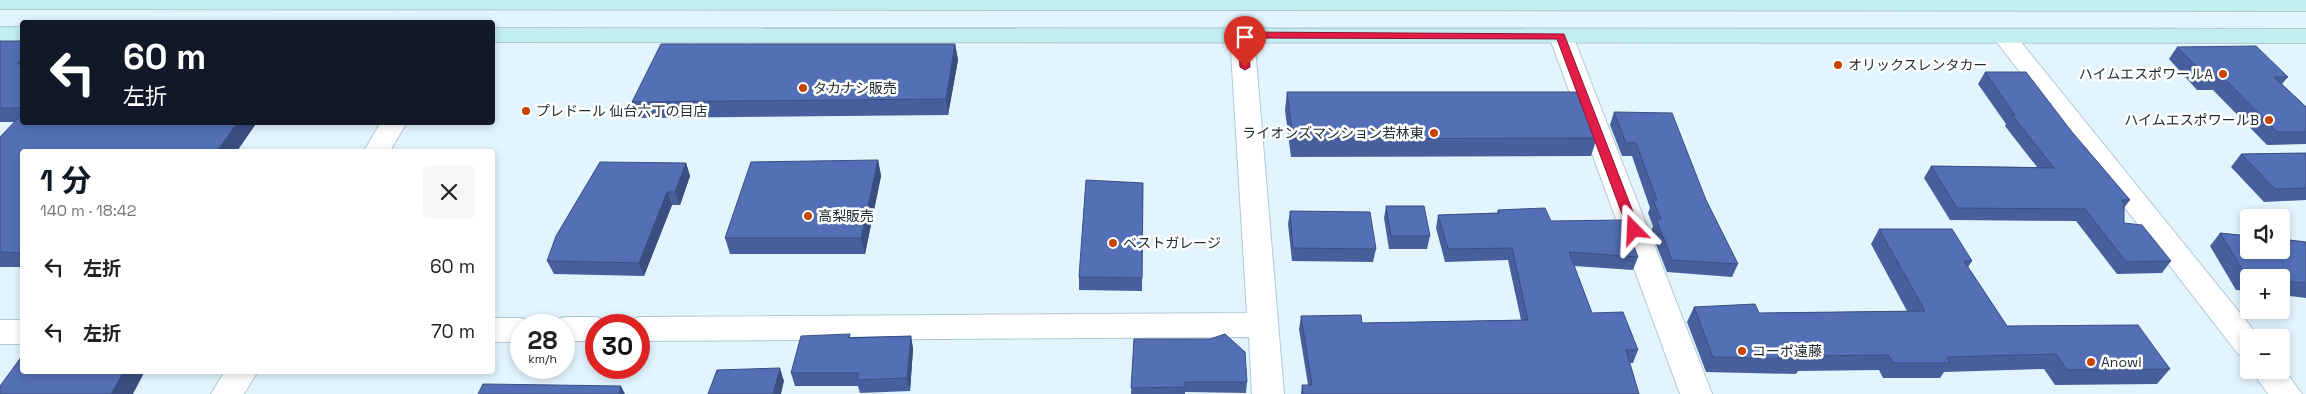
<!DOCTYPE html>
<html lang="ja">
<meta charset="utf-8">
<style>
:root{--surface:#fff;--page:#f6f6f6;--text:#222;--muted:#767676;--accent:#111827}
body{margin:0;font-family:"Space Grotesk","Noto Sans JP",sans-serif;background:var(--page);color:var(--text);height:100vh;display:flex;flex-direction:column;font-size:19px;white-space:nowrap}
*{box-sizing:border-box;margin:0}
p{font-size:16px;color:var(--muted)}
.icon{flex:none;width:28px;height:28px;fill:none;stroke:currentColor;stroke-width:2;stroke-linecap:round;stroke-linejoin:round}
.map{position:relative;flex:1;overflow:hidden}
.details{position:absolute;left:20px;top:149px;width:475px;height:225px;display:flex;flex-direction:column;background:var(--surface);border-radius:5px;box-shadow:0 2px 8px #0003}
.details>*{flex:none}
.top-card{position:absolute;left:20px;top:20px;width:475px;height:105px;border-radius:5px;box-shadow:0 2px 8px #0003;background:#111827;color:#fff;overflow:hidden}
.buttons{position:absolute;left:2240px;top:209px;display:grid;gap:10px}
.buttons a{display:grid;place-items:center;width:50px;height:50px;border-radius:5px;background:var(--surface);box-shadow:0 2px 8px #0003;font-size:25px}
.speed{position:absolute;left:510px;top:314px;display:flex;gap:10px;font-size:25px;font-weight:700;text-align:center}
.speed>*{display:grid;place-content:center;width:65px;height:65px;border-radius:50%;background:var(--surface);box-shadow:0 2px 8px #0003;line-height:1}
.speed small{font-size:12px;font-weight:400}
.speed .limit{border:8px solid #d22;background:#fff;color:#111}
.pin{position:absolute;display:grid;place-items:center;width:42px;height:42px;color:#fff;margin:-51px -21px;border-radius:50% 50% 50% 0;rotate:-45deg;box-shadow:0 0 5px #0007}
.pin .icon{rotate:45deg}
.me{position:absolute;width:55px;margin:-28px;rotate:339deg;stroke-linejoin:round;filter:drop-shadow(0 0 4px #0008)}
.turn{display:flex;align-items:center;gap:18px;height:105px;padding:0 20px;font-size:22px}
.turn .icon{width:65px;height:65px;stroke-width:2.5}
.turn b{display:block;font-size:35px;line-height:42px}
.round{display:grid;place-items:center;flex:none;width:52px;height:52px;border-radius:5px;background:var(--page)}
.summary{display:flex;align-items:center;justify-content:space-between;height:85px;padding:0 20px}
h1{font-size:30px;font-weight:700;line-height:38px;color:var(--accent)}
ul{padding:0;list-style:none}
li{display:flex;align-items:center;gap:15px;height:65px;padding:0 20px}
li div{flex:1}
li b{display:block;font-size:19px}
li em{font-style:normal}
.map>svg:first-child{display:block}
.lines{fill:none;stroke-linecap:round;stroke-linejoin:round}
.street-casing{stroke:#b2c8d4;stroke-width:2}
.secondary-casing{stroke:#b2c8d4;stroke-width:2}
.street{fill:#fff;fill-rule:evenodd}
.secondary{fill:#c1eef0;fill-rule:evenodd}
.wall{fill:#47609d}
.shaded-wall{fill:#3a4e80}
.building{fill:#5370b7;stroke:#3a4e80}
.route{fill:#e11d48;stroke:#92132f}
.poi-dot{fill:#ca4401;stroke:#fff;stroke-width:2}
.labels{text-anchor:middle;stroke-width:5;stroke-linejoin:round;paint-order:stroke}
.poi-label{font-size:14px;fill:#232c31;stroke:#fff;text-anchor:start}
</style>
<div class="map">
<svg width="2306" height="394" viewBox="0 0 2306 394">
<rect width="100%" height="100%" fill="#e2f4fe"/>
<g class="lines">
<defs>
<g id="street">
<polygon points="1242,28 1250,30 1254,35 1284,394 1252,394 1249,337 639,341 639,325 626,325 628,321 639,317 1247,313 1230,35 1234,30"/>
<polygon points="1561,29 1569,31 1573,36 1712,394 1680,394 1549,36 1553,31"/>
<polygon points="2004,29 2012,31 2260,338 2249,338 2249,358 2238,354 1996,41 1992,36 1996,31"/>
<polygon points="381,122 407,122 390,151 364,151"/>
<polygon points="564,317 596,317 607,321 609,325 596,325 596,341 564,341 564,325 551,325 553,321"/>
<polygon points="492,318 521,318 532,322 534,325 521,325 521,342 492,342"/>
<rect x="0" y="320" width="22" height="24"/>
<polygon points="2281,365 2302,394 2268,394 2251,370 2281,370"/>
<polygon points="225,371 258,371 244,394 211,394"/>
</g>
<g id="secondary">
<polygon points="0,0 2306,0 2306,11 0,9"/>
<rect x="0" y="27" width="22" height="14"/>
<polygon points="492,28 2306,29 2306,43 492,42"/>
</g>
</defs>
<!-- street casing -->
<use href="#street" class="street-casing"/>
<!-- secondary casing -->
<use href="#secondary" class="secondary-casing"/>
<!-- street -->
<use href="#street" class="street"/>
<!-- secondary -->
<use href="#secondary" class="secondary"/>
</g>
<!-- wall -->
<g class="wall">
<polygon points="0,41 22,41 22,122 254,122 255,125 237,151 22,151 22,267 0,267 0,137 15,122 0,122"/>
<polygon points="955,44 958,60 948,115 638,118 632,102"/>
<polygon points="2177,47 2288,77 2282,84 2306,107 2306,144 2267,145 2213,90 2197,90 2169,59"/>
<polygon points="1985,72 2072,132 2130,200 2124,208 2124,223 2171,261 2162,273 2117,274 2076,221 1950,220 1924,178 1931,166 2037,167 2005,126 2006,124 1978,84"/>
<polygon points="1287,92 1582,107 1597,138 1591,156 1291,157 1285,110"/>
<polygon points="1614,112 1706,200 1738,264 1732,277 1667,272 1651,232 1653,226 1648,213 1650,208 1632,156 1622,156 1610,125"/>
<polygon points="2306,153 2306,200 2264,202 2231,167 2241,154"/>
<polygon points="878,160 881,176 865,254 730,254 725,238"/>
<polygon points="686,163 690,176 680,205 672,205 644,276 554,274 547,261"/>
<polygon points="1143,183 1142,291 1079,290 1079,277"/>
<polygon points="1386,206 1430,236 1427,249 1389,249 1384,218"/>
<polygon points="1498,210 1551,221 1638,257 1633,270 1574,266 1592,313 1638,350 1633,363 1629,363 1639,394 1301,394 1302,385 1308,385 1299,329 1301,316 1362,323 1521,320 1508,260 1445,262 1436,228 1438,215 1497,213"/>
<polygon points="1290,211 1376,249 1373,262 1292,261 1288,224"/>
<polygon points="1879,229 1972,261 1968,267 2007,326 2170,369 2157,384 2055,385 2044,369 1944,372 1940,378 1883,378 1879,370 1798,371 1796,374 1706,372 1687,322 1694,307 1759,313 1907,311 1871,244"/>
<polygon points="2220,233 2306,242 2306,298 2281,295 2281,278 2249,278 2249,291 2236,290 2210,246"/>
<polygon points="850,334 850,337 911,336 913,349 910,391 860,393 858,386 795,386 791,373"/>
<polygon points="1134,339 1247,382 1246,393 1185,392 1185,394 1131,394"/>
</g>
<!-- shaded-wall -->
<g class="shaded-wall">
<polygon points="955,44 958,60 948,115 946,99"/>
<polygon points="22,58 22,71 17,64"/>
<polygon points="238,122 254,122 255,125 237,151 217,151"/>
<polygon points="878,160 881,176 865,254 861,238"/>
<polygon points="686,163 690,176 680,205 675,192"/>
<polygon points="667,192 672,205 644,276 639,263"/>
<polygon points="911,336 913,349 910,391 907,378"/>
<polygon points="780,368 784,381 781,394 773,394"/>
<polygon points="124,371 145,371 133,394 111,394"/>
<polygon points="621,386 625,394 619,394"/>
</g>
<!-- building -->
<g class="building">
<polygon points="0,41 22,41 22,58 17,64 22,64 22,108 0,108"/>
<polygon points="661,44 955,44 946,99 632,102"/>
<polygon points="2256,46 2288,77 2274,77 2306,107 2306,132 2277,132 2223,77 2207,77 2177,47"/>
<polygon points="1985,72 2026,72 2072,132 2130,200 2121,200 2124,204 2124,223 2142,225 2171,261 2126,262 2085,209 1957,208 1931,166 2054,168 2012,115 2015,115"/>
<polygon points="1287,92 1577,92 1582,107 1585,107 1597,138 1293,139"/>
<polygon points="1614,112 1672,113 1706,200 1738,264 1672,260 1656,219 1661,219 1653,200 1657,200 1636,143 1626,143"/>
<polygon points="22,114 22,122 238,122 217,151 22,151 22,253 0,252 0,137"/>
<polygon points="2306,153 2306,188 2275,189 2241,154"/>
<polygon points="878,160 861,238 725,238 751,162"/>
<polygon points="600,162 686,163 675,192 667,192 639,263 547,261 556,236"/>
<polygon points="1086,180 1143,183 1142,278 1079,277"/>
<polygon points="1386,206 1424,206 1430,236 1391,236"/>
<polygon points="1545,208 1551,221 1624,220 1638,257 1569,252 1592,313 1623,312 1638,350 1626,350 1639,394 1303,394 1302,385 1312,385 1301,316 1361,315 1362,323 1528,320 1512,248 1448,249 1438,215 1499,213 1498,210"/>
<polygon points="1290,211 1370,212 1376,249 1293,248"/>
<polygon points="1879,229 1952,229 1972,261 1964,261 2007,326 2138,325 2170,369 2067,370 2056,354 1947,357 1950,363 1893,363 1888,355 1803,356 1804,359 1713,357 1694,307 1755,304 1759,313 1925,311"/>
<polygon points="2220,233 2249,236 2249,250 2281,250 2281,239 2306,242 2306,283 2281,281 2281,278 2247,277"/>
<polygon points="850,334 849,338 911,336 907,378 857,380 858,373 791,373 801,336"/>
<polygon points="1225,334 1245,352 1247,382 1185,382 1185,387 1131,388 1134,339 1210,339"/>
<polygon points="22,356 22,371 124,371 111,394 0,394 0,386"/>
<polygon points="780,368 773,394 708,394 717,370"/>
<polygon points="483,384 621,386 619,394 478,394"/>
</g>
<!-- route -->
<polygon class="route" points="1242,32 1564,34 1640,230 1634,234 1628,230 1557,39 1248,38 1250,67 1245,70 1240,67 1238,35"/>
<!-- markers -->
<g class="poi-dot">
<circle cx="1838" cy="65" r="5"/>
<circle cx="2223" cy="74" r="5"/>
<circle cx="803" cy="88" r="5"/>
<circle cx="526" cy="111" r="5"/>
<circle cx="2269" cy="120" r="5"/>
<circle cx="1434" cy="133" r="5"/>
<circle cx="808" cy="216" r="5"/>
<circle cx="1113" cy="243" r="5"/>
<circle cx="1742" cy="351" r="5"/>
<circle cx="2091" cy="362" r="5"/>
</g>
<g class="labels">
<!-- poi labels -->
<g class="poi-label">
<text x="1848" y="70">オリックスレンタカー</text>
<text x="2213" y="79" text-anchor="end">ハイムエスポワールA</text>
<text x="813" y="93">タカナシ販売</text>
<text x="536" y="116">プレドール 仙台六丁の目店</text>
<text x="2259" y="125" text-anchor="end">ハイムエスポワールB</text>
<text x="1424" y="138" text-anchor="end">ライオンズマンション若林東</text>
<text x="818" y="221">高梨販売</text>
<text x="1123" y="248">ベストガレージ</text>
<text x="1752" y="356">コーポ遠藤</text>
<text x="2101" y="367">Anowl</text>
</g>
</g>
</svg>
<div class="buttons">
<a><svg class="icon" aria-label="sound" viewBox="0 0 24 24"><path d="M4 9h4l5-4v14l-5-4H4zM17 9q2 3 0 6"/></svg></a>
<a>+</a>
<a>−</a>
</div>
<div class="speed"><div>28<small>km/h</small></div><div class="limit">30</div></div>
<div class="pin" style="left:1245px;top:67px;background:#d93025"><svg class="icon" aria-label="arrive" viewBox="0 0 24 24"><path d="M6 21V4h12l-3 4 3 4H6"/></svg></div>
<svg class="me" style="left:1634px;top:230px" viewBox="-20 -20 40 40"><path d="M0-17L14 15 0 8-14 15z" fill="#e11d48" stroke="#fff" stroke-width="4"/></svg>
<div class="top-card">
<div class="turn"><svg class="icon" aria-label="left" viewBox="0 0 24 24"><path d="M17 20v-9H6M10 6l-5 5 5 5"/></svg><div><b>60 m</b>左折</div></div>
</div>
<section class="details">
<div class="summary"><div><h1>1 分</h1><p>140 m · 18:42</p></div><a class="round"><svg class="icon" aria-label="close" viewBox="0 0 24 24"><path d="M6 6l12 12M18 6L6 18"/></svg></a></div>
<ul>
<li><svg class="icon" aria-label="left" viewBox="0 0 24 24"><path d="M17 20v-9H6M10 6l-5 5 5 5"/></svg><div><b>左折</b></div><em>60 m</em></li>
<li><svg class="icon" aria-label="left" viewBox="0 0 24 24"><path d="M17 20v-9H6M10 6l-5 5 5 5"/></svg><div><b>左折</b></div><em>70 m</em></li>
</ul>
</section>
</div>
